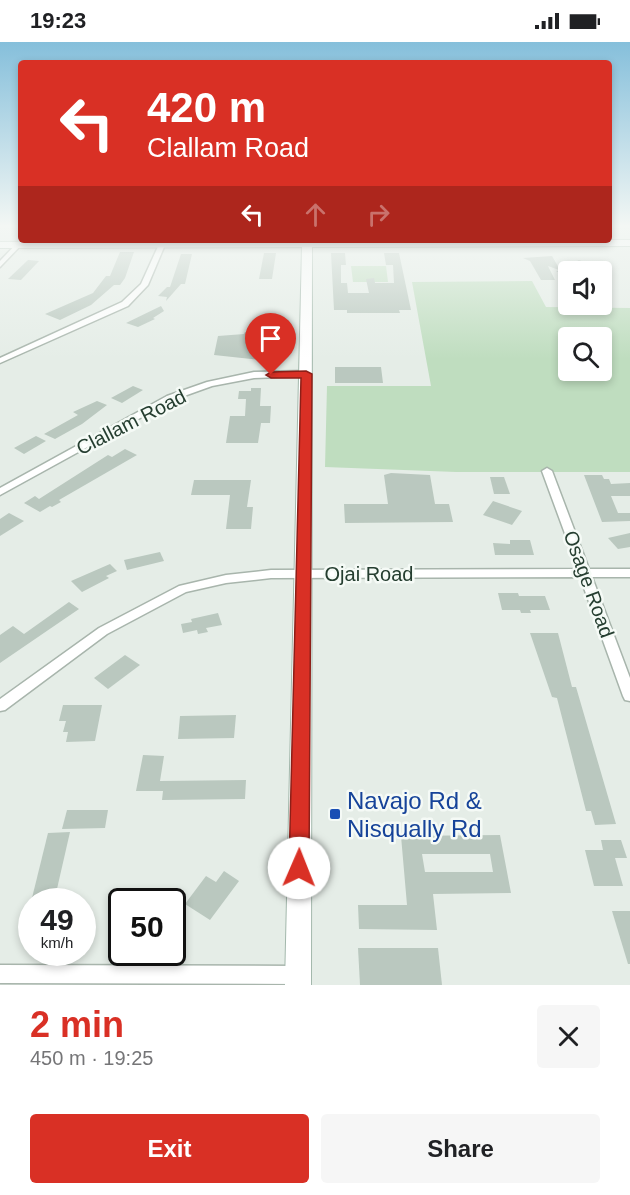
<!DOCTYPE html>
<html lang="en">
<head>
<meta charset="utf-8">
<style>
  :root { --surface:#fff; --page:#f6f6f6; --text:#202124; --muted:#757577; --accent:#d93025 }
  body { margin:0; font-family:Helvetica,sans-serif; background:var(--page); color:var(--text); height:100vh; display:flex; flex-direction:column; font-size:22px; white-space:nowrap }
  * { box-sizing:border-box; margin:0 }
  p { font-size:20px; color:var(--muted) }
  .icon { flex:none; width:33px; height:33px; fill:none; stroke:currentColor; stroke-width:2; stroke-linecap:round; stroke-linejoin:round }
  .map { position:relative; height:943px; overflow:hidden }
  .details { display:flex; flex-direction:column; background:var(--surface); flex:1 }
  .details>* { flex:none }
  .banner { position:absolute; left:18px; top:18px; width:594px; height:183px; border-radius:6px; box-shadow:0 3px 9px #0003; background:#d93025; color:#fff; overflow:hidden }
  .controls { position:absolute; left:558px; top:219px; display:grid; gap:12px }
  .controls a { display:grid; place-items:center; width:54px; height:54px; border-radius:6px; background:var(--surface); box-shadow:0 3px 9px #0003; font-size:30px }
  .speed { position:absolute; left:18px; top:846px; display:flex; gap:12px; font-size:30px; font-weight:700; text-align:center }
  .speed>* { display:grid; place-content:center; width:78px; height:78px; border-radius:50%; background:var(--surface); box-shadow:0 3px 9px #0003; line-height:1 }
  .speed small { font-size:15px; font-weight:400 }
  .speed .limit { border:3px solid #111; border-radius:9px; background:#fff; color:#111 }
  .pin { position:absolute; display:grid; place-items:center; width:51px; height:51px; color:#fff; margin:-62px -26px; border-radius:50% 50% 50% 0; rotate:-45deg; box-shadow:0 0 6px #0007 }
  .pin .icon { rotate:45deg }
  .me { position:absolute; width:66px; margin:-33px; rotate:1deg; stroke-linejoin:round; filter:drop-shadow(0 0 4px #0008) }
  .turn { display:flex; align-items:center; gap:21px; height:126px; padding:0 30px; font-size:27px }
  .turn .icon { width:78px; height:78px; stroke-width:2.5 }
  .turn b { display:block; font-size:42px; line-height:51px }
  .lanes { display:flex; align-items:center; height:57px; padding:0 30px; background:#0003; justify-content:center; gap:30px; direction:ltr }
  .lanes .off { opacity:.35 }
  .round { display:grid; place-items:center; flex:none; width:63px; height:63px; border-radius:6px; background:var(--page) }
  .overview { display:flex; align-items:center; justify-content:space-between; height:102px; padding:0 30px }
  h1 { font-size:36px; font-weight:800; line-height:45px; color:var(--accent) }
  .primary-button { display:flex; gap:12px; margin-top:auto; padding:12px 30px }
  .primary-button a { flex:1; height:69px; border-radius:6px; background:var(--accent); color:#fff; font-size:24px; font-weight:800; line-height:69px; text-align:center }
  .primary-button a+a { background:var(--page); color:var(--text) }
  .status { display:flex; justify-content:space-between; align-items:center; height:42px; padding:0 30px; background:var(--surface); direction:ltr }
  .status svg { height:16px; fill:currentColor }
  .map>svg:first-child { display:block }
</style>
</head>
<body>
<div class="status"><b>19:23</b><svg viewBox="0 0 49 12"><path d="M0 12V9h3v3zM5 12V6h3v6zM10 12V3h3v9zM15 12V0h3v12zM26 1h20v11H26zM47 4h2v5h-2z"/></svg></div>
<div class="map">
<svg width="630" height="943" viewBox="0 0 630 943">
  <rect width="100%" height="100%" fill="#e5ede7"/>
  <!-- green -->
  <g fill="#bfddbf" fill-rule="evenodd">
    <path d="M351 224H386L388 240H353Z"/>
    <path d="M532 239 546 265 630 266V430H456L325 425 327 344H431L412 240ZM568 296H602V328H568Z"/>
  </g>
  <!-- building -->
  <g fill="#bac8bf" fill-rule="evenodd">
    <path d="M120 210H134L125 236 120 243H114L91 263 60 278 45 272 93 251 106 234H110Z"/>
    <path d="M264 211H276L272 237H259Z"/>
    <path d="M331 211H345L346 223H341V241H347L348 251H369L366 237 374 236 375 241H394L393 223H386L384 211H399L411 268H399L400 271H347V268H334Z"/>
    <path d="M181 212H192L185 242H181L166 259 167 255 158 254 167 245H170Z"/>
    <path d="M552 214 560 228 579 218 587 221 594 230H556L559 228 548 224 555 238H541L530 219 523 216Z"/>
    <path d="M28 218 39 219 21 238 8 237Z"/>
    <path d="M161 264 164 269 153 276 155 277 138 285 126 281Z"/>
    <path d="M245 290H265L262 318 214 313 218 294 244 292Z"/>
    <path d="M335 325H381L383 341H335Z"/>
    <path d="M133 344 143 348 122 361 111 356Z"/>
    <path d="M251 346H261L260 364H271L270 381H261L258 401H226L230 374H245L246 357H238L239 349H251Z"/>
    <path d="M97 359 107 363 82 382 55 397 44 392 78 373 73 370Z"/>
    <path d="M36 394 46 399 24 412 14 406Z"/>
    <path d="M125 407 137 413 59 458 61 460 52 465 50 464 40 470 24 461 35 454 39 457 108 413 112 415Z"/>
    <path d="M391 431 430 433 435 462H449L453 480 345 481 344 462H388L384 433Z"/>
    <path d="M584 433H602L604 437H609L611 442 630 441V454H611L618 471H630V479L602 480Z"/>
    <path d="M490 435H504L510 452H494Z"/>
    <path d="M194 438H251L247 465H253L251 487H226L230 453H191Z"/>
    <path d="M493 459 522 469 512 483 483 473Z"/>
    <path d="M9 471 24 479 0 494V477Z"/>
    <path d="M630 491V505L618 507 608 496Z"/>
    <path d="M510 498H530L534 513H495L493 501 510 502Z"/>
    <path d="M160 510 164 519 127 528 124 518Z"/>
    <path d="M110 522 117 529 106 534 109 536 82 550 71 539Z"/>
    <path d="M498 551H518L519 554H545L550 568H530L531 571H521L520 568H502Z"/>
    <path d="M69 560 79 567 0 621V593L13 584 24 592Z"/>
    <path d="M218 571 222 583 206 586 208 590 198 592 197 588 183 591 181 582 192 580 191 577Z"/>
    <path d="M530 591H558L572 645H576L616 782 595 783 591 769H586L557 656 552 655Z"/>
    <path d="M125 613 140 623 108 647 94 636Z"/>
    <path d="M63 663H102L95 699 66 700 68 690H63L66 679H59Z"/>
    <path d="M236 673 234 696 178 697 180 674Z"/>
    <path d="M143 713 164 714 160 739 246 738 245 757 162 758 163 749H136Z"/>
    <path d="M67 768H108L105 786 62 787Z"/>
    <path d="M70 790 54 860H31L48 791Z"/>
    <path d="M500 793 511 851 433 852 437 888 359 887 358 863H407L401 794ZM422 812H490L493 830H425Z"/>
    <path d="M601 798H621L627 816H615L623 844H594L585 808H603Z"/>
    <path d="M224 829 239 839 210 878 185 862 206 834 216 840Z"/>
    <path d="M612 869H630V922H628Z"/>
    <path d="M358 906H438L442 943H360Z"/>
  </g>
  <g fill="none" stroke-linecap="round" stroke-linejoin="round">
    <defs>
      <g id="street">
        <path d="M21 197V198H26L0 225V219Z"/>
        <path d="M161 198H167L148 243 128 264 0 321V316L122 260 141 242Z"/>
        <path d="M306 329 309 330V334L254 336 212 344 173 358 0 453V446L167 354 207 340 254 330Z"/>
        <path d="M547 426 552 429 589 527H630V535H592L630 636V659L625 658 623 654 580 535 271 536 226 541 186 550 107 592 5 668 0 669V657L99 586 179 544 226 533 271 528 578 527 542 429Z"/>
        <path d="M0 923 297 924 303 927 306 933 303 939 297 942 0 941Z"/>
      </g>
      <path id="secondary" d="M297 198H630V204L312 205 311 943H285L302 205 0 206V200Z"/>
    </defs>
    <!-- street casing -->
    <use href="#street" stroke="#a8b5ac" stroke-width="3"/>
    <!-- secondary casing -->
    <use href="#secondary" stroke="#a3b8ac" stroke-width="2"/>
    <!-- street -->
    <use href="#street" fill="#fff" fill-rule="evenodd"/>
    <!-- secondary -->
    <use href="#secondary" fill="#fff" fill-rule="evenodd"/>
  </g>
  <!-- sky -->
  <linearGradient id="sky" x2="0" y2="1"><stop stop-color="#85bfdb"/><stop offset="0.58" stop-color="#f3f7f4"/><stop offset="1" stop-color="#f3f7f4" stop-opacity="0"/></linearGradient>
  <rect width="630" height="317" fill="url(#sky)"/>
  <!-- route -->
  <path fill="#d93025" stroke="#8d1f18" stroke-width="1.5" d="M306 329 312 332 309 826 306 832 299 835 292 832 289 826 301 336H271L266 333 271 330Z"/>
  <!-- markers -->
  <rect fill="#1a4fb4" stroke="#f5faf6" stroke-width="2" x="329" y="766" width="12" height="12" rx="3"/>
  <g text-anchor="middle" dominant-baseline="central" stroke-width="5" stroke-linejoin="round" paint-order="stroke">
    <!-- street labels -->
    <g font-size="20" fill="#253e30" stroke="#f5faf6">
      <text transform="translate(131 380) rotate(-27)">Clallam Road</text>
      <text x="369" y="532">Ojai Road</text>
      <text transform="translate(589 542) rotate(70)">Osage Road</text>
    </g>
    <!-- near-transit labels -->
    <g font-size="24" fill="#164399" stroke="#f5faf6" text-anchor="start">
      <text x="347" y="758">Navajo Rd &amp;<tspan x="347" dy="28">Nisqually Rd</tspan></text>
    </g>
  </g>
</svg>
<div class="controls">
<a><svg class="icon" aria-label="sound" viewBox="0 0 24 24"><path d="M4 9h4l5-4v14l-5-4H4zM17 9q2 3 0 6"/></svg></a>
<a><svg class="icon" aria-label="search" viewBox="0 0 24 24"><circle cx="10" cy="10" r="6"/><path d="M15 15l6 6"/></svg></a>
</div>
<div class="speed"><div>49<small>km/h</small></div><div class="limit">50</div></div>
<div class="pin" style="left:271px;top:333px;background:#d93025"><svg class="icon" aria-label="arrive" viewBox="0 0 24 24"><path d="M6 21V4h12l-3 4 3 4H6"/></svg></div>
<svg class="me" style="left:299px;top:826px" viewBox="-20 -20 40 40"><circle r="19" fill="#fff"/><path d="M0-13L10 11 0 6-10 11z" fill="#d93025"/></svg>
<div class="banner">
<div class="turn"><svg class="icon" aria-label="left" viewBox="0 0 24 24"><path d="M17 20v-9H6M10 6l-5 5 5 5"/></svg><div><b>420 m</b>Clallam Road</div></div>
<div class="lanes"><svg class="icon" aria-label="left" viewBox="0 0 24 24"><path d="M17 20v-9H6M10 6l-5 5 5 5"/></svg><svg class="icon off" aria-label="ahead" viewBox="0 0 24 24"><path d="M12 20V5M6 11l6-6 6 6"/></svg><svg class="icon off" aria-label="right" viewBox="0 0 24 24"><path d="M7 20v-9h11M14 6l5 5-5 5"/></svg></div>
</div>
</div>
<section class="details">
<div class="overview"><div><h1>2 min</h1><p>450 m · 19:25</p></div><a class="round"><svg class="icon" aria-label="close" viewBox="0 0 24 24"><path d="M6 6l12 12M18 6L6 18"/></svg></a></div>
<div class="primary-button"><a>Exit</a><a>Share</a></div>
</section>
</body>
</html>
